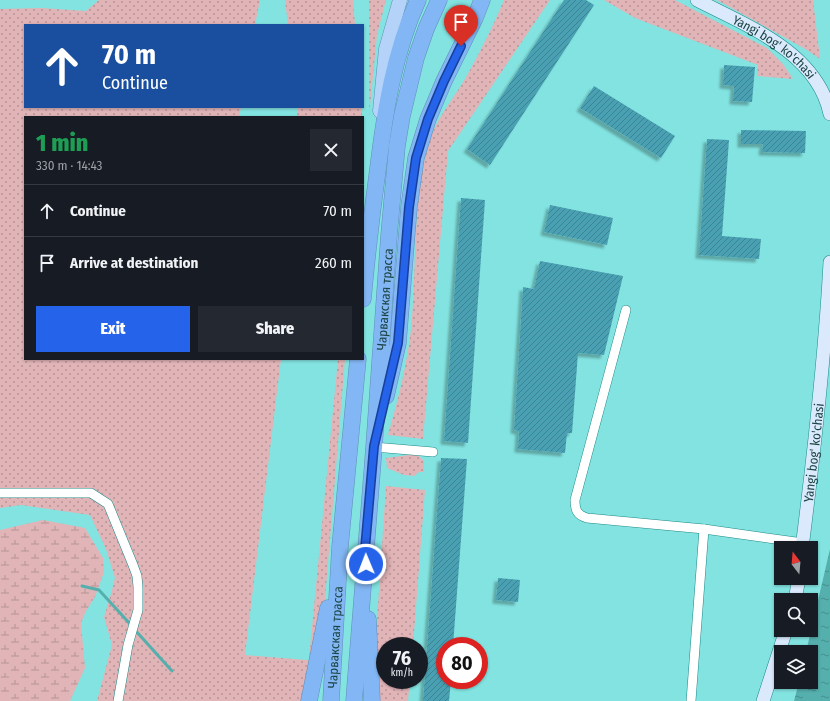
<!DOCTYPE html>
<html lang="en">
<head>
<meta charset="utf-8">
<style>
  :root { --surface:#171b24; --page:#242831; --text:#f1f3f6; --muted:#9ea1a6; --line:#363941; --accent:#2563eb }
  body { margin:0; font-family:"Fira Sans Condensed",sans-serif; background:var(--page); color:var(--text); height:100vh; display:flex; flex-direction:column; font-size:15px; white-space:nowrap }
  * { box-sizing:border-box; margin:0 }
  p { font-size:13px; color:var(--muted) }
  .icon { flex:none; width:22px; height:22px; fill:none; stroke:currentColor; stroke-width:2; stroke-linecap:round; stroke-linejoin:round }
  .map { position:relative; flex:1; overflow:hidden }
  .side { position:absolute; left:24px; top:116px; width:340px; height:244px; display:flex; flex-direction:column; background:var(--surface); border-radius:0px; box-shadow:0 1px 3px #0004 }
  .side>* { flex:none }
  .banner { position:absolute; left:24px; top:24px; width:340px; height:84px; border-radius:0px; box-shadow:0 1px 3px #0004; background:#1a4fa0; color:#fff; overflow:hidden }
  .needle { width:26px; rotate:344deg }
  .tools { position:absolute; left:774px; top:541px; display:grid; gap:8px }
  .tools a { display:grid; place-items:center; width:44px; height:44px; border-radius:0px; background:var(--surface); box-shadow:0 1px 3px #0004; font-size:20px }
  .speed { position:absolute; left:376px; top:637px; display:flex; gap:8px; font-size:20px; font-weight:700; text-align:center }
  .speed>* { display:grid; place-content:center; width:52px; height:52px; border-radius:50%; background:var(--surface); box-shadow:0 1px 3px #0004; line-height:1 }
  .speed small { font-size:10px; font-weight:400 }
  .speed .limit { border:6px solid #d22; background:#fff; color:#111 }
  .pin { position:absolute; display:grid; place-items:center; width:34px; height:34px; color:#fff; margin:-41px -17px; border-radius:50% 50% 50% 0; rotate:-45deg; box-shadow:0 0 4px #0007 }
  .pin .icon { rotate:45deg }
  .me { position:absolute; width:44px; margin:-22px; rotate:359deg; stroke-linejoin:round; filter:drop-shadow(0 0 3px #0008) }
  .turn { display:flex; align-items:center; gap:14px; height:84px; padding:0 12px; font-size:18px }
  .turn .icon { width:52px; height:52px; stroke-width:2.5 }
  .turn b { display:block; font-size:28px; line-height:34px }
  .round { display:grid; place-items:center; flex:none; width:42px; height:42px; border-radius:0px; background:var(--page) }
  .summary { display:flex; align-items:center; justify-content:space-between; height:68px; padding:0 12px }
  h1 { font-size:24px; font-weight:800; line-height:30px; color:#1e9e55 }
  .action { display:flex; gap:8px; margin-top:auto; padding:8px 12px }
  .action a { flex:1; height:46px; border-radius:0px; background:var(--accent); color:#fff; font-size:16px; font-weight:800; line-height:46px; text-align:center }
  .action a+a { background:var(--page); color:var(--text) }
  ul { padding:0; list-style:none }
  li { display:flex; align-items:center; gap:12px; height:52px; padding:0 12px; border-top:1px solid var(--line) }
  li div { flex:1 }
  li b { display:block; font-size:15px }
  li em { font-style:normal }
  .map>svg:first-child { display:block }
</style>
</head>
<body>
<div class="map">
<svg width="830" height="701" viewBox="0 0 830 701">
  <defs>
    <pattern id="green-dots" width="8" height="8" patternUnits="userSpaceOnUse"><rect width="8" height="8" fill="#e1b4b7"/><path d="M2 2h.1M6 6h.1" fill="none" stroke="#b69496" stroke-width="1.8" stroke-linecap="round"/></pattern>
    <pattern id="wetland-marsh" width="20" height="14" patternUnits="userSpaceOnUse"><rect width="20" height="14" fill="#e1b4b7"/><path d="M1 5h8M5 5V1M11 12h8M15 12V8" fill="none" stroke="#b69496"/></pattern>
    <pattern id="water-ripples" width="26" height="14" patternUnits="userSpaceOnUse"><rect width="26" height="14" fill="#55afad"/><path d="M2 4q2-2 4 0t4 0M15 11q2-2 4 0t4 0" fill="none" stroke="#46908e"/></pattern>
    <pattern id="building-hatch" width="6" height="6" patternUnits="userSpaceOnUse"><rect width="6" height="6" fill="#4aa0b2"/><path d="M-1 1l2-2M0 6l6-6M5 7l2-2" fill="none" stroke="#3d8492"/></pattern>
    <filter id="shadow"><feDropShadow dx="-3.5" dy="3.5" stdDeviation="1" flood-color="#0004"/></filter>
  </defs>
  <rect width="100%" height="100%" fill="#82e3e0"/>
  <!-- green -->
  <g fill="url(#green-dots)">
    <path d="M99 0H260L255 25H25V107H241L239 117H25V359H281L245 655 319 661 316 701H97L112 645 104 617 111 594 115 578 106 549 90 515 21 505 0 508V9L41 8 86 11Z"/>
    <path d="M285 0H353L355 25H288Z"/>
    <path d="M369 0H386L377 35 369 116Z"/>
    <path d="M504 0H550L448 151 423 439 388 435C398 400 407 365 411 329 417 267 412 205 428 145 435 120 452 101 465 79 479 54 493 27 504 0Z"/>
    <path d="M604 0H675L767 48 783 64 793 79 757 76 758 65 635 18Z"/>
    <path d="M717 0H813L820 59 807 50Z"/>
    <path d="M298 107H362V117H297Z"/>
    <path d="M338 359H345L320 659 309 658Z"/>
    <path d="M417 454 424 461V472H419L414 476 404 475 387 468 386 458Z"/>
    <path d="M386 486 425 490 413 646H385V680H410L408 701H378L373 679Z"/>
  </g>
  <!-- wetland -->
  <path fill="url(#wetland-marsh)" d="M43 520 85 528 103 558 104 572 95 597 86 611 81 623 85 668 70 701H0V530Z"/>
  <!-- water -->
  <path fill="url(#water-ripples)" d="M830 549V701H794L799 682H811V652H806Z"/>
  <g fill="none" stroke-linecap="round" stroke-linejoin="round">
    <!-- stream -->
    <g stroke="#55afad" stroke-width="3">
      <path d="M82 586 99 590 131 625"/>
      <path d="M135 630 172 671"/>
    </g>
  </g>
  <!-- building -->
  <g fill="url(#building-hatch)" filter="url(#shadow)">
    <path d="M564 0H586L594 5 490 165 467 149Z"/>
    <path d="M724 65 755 67 752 102 733 101 734 86 723 85Z"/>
    <path d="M594 86 675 136 661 158 580 108Z"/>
    <path d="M741 130 806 131 805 153 762 152 763 144H741Z"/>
    <path d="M707 139 729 140 722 236 761 239 759 259 699 255Z"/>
    <path d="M461 198 485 200 468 443 444 441Z"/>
    <path d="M550 205 613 218 607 245 544 232Z"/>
    <path d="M540 261 623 276 604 355 578 353 572 433H567L565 453 518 449 519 431 514 430 523 287 534 289Z"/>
    <path d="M441 458 467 459 453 646H445V680H451L449 701H423Z"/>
    <path d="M498 578 520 580 518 602 496 600Z"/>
  </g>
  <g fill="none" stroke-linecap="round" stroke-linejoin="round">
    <defs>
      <g id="street">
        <path d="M626 310 575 500C575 510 577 515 587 518L704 529 803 543"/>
        <path d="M374 447 433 452"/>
        <path d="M0 493H91L108 504 133 565 137 576 138 587V610L128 645 118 701"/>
        <path d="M691 701 704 529"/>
      </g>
      <g id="secondary">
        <path id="s1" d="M697 0C747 26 817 52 830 114"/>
        <path id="s2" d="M802 548C814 453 825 357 830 262"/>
        <path d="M795 600 799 578"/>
        <path d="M763 701 786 630"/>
      </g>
      <path id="primary" d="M380 111 386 49 400 0"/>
      <g id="highway">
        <path d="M363 299C367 255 372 212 378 168 385 111 394 53 418 0"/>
        <path d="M386 396 398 343 409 207 416 158 428 119 444 81 475 18 482 0"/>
        <path d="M368 619 372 701"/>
        <path d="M309 701 328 608"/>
        <path id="s3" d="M331 701 340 547 358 359"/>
        <path id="s4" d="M354 701 374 447 389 235 397 146 402 116 416 58 426 29 439 0"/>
      </g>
    </defs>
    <!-- street casing -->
    <use href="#street" stroke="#1d8a88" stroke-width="10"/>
    <!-- secondary casing -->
    <use href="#secondary" stroke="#1d8a88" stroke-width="14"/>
    <!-- primary casing -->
    <use href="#primary" stroke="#5f8eb6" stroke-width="15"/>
    <!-- highway casing -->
    <use href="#highway" stroke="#5f8eb6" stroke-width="17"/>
    <!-- street -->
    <use href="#street" stroke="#fff" stroke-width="9"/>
    <!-- secondary -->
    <use href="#secondary" stroke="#dae9fc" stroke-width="13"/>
    <!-- primary -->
    <use href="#primary" stroke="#b5d3f8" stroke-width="14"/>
    <!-- highway -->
    <use href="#highway" stroke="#83b6f4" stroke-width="16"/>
  </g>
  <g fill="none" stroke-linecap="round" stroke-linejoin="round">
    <defs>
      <path id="route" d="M366 564 365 549 374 446 398 343 409 207 416 158 428 119 444 81 461 46"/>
    </defs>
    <!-- route casing -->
    <use href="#route" stroke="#184099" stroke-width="10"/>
    <!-- route -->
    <use href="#route" stroke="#2563eb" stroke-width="7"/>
  </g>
  <g text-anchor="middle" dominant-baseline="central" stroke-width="3.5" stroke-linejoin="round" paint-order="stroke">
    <!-- street labels -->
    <g font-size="13" fill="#1b4443" stroke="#cefaf9">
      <text stroke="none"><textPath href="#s1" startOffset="91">Yangi bog' ko'chasi</textPath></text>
      <text stroke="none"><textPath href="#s4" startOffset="403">Чарвакская трасса</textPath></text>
      <text stroke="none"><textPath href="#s2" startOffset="96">Yangi bog' ko'chasi</textPath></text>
      <text stroke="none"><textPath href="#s3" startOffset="64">Чарвакская трасса</textPath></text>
    </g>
  </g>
</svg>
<div class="tools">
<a><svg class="needle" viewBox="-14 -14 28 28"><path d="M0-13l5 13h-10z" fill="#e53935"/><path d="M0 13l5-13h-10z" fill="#9ea1a6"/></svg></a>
<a><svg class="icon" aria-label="search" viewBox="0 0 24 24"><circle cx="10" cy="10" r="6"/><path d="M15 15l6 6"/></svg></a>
<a><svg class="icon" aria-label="layers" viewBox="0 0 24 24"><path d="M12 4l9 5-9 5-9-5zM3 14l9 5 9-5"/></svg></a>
</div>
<div class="speed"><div>76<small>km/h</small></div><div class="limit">80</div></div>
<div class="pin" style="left:461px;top:46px;background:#d93025"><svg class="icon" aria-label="arrive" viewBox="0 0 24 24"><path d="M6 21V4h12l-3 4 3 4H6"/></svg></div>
<svg class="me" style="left:366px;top:564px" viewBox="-20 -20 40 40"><circle r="17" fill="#2563eb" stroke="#fff" stroke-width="3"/><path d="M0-11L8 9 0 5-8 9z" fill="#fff"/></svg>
<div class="banner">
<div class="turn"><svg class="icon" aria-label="ahead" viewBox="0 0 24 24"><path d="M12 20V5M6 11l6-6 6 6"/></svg><div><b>70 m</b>Continue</div></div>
</div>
<section class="side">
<div class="summary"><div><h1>1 min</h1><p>330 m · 14:43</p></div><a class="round"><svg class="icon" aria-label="close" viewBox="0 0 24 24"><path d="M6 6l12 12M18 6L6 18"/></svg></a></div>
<ul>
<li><svg class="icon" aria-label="ahead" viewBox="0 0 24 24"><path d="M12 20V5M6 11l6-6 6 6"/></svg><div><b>Continue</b></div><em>70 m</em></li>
<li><svg class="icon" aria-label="arrive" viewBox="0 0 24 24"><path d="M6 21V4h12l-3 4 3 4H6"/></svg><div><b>Arrive at destination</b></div><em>260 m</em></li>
</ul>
<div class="action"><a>Exit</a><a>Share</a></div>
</section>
</div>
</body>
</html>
